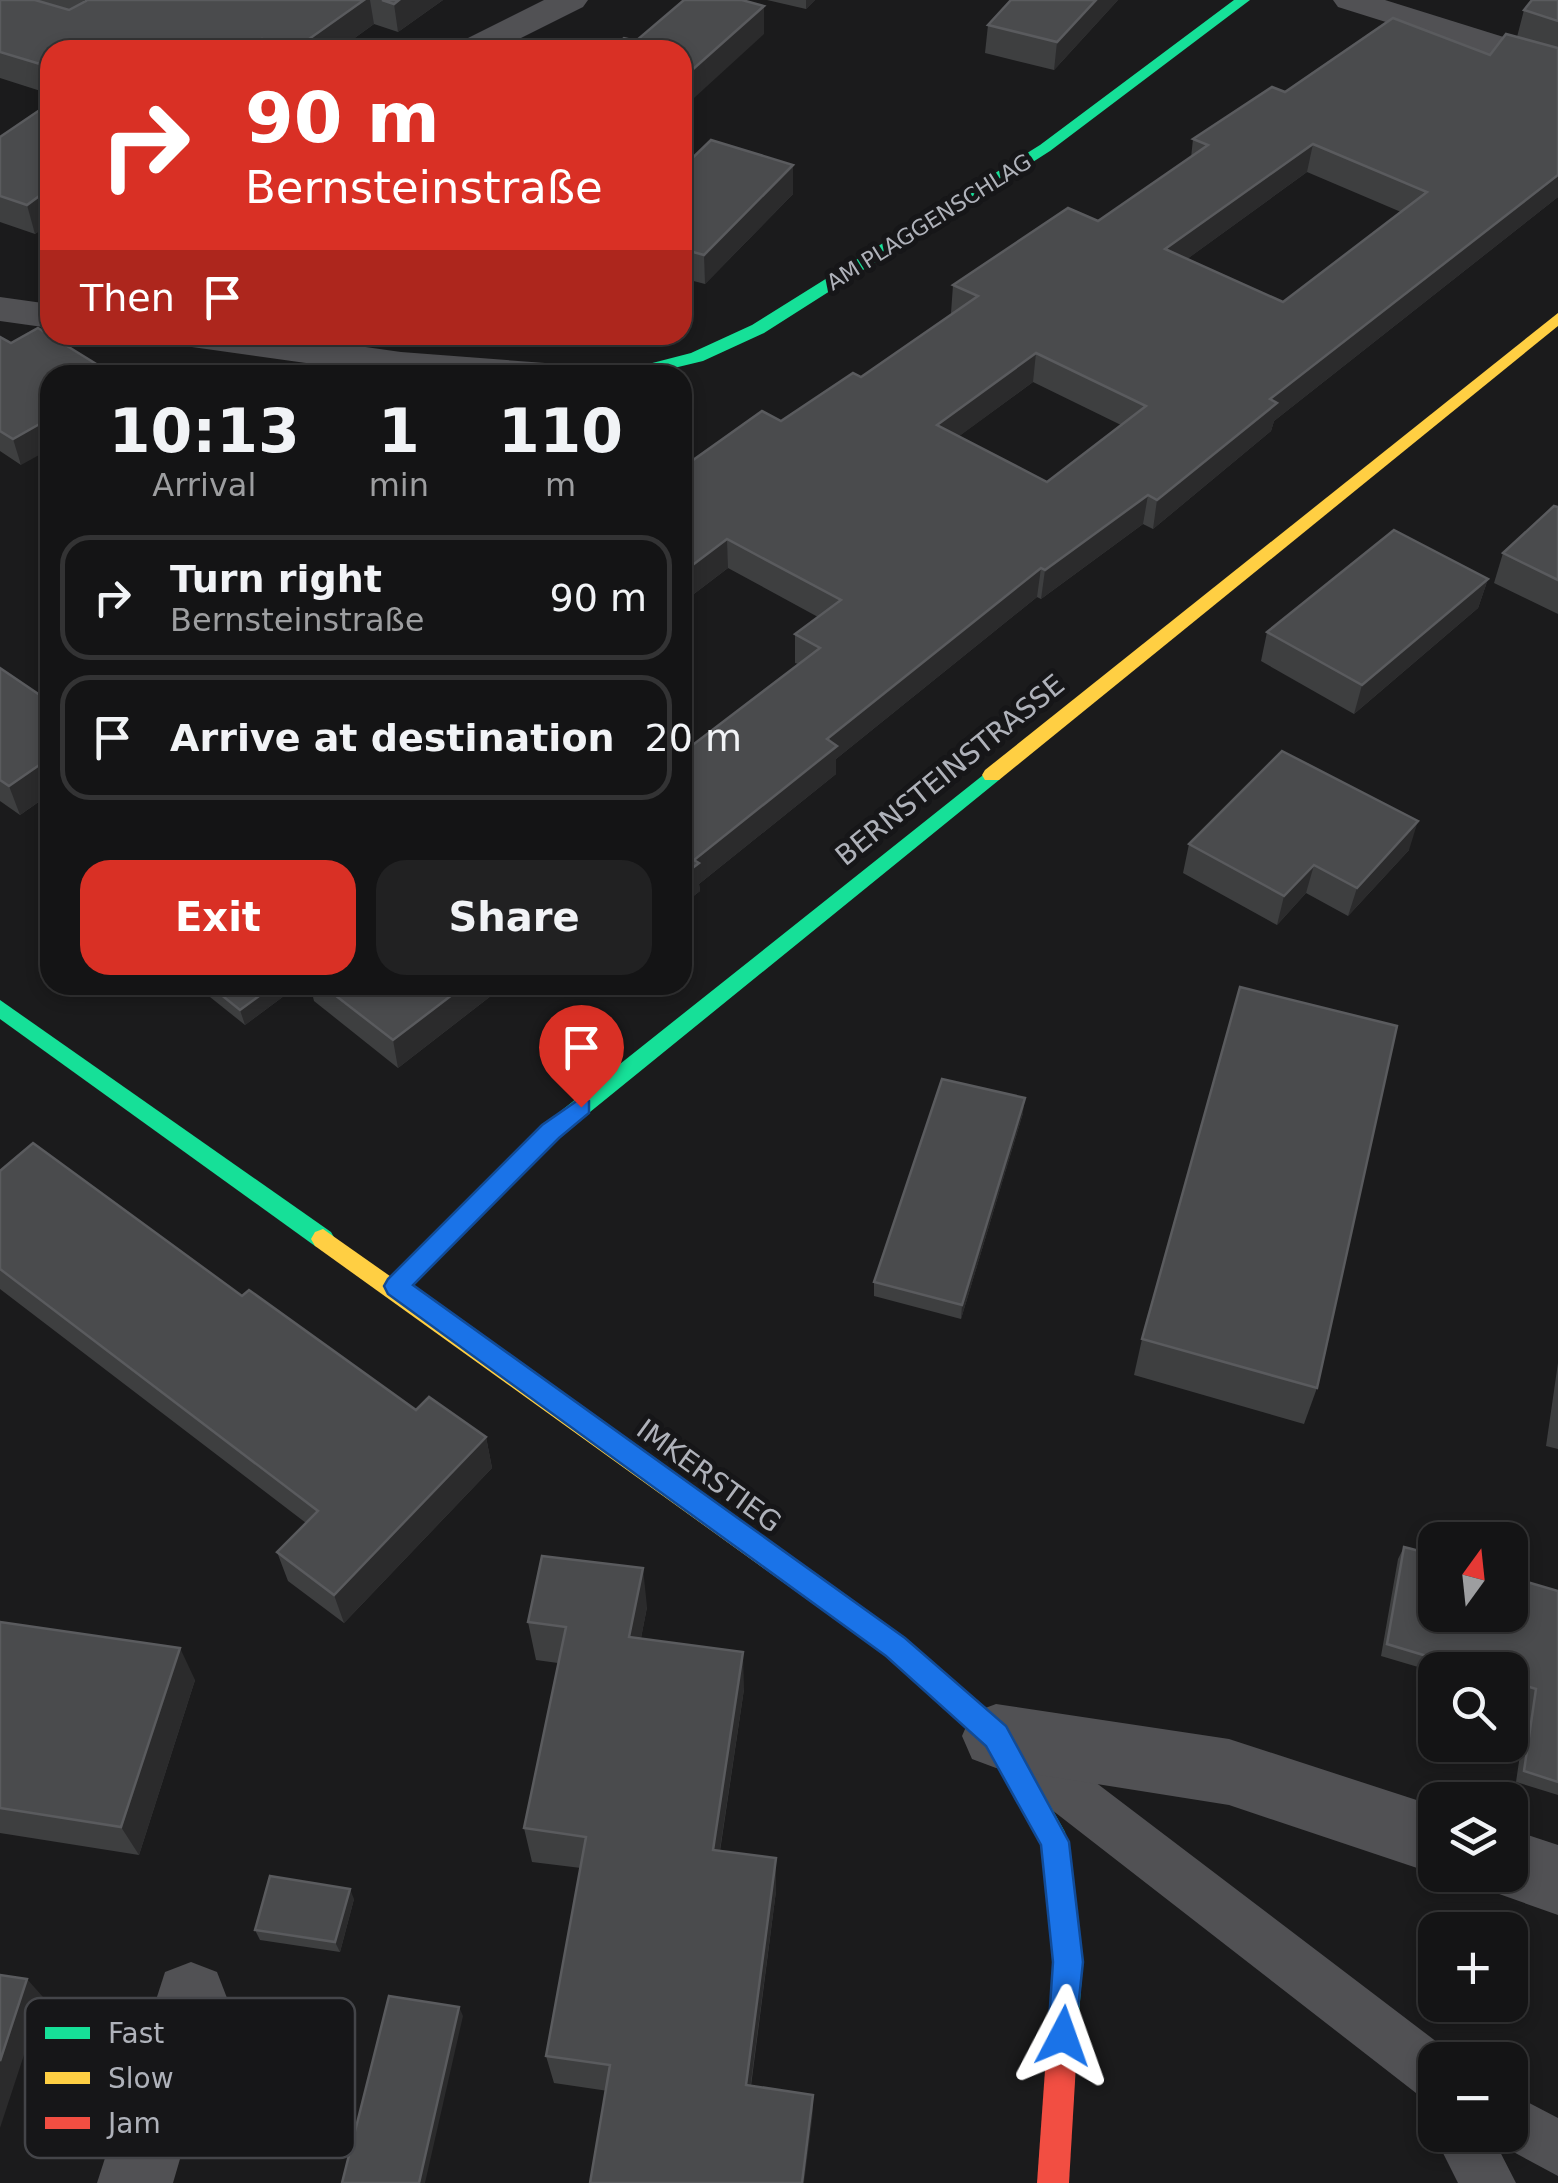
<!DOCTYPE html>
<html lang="en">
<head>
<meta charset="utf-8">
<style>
  :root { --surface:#141415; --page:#212122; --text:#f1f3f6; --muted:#9d9ea0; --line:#333334; --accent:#d93025 }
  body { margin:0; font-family:"DejaVu Sans",sans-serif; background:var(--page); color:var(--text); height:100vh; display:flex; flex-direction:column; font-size:38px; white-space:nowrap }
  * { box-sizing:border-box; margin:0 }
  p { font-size:32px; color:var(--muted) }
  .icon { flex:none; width:55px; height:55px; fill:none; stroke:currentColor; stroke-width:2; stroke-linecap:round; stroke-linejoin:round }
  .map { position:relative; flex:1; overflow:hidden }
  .panel { position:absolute; left:40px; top:365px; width:652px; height:630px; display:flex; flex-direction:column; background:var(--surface); border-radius:30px; box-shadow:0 5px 15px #0003,0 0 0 2px var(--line) }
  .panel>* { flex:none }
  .banner { position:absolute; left:40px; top:40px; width:652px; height:305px; border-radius:30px; box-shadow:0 5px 15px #0003,0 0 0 2px var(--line); background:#d93025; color:#fff; overflow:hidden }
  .needle { width:65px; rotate:15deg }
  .controls { position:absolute; left:1418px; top:1522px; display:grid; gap:20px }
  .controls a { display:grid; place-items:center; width:110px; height:110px; border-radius:20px; background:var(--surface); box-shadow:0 5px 15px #0003,0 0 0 2px var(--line); font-size:50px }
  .pin { position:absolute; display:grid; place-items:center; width:85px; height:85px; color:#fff; margin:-102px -42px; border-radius:50% 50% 50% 0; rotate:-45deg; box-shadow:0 0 10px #0007 }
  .pin .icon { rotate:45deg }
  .me { position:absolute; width:110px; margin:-55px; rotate:4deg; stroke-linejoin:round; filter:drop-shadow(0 0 8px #0008) }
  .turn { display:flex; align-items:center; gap:35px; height:210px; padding:0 40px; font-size:45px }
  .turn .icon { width:130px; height:130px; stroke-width:2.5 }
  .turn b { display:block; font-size:70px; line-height:85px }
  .then { display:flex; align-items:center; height:95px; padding:0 40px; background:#0003; gap:20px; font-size:38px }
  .eta { display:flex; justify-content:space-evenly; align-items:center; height:170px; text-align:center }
  .eta b { font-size:60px; font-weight:700; line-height:70px }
  .action { display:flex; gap:20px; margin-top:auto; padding:20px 40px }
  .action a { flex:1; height:115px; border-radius:30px; background:var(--accent); color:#fff; font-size:40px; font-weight:700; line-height:115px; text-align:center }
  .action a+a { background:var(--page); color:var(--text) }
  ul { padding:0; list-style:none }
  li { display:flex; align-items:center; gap:30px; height:125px; margin:0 20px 15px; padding:0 20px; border:5px solid var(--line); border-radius:30px }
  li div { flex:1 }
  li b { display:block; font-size:38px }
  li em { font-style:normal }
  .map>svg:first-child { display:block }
</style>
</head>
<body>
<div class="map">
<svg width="1558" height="2183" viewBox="0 0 1558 2183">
  <rect width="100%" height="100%" fill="#1b1b1c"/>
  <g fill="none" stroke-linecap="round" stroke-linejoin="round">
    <!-- lane -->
    <g fill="#515154" fill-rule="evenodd">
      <path d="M1015 1727 1032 1734 1454 2055 1456 2060H1435V2101L1416 2093 998 1768 990 1751 998 1734Z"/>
      <path d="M1510 2093 1558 2118V2176L1495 2142 1516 2183H1458L1434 2135 1435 2132 1510 2135Z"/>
    </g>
    <!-- street -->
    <g fill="#515154" fill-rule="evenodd">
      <path d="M544 0H588L583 7 497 50H452L458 43Z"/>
      <path d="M1333 0H1385L1558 54V76L1338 7Z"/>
      <path d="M0 297 50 304V328L0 321Z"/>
      <path d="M172 335H280L401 352 545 363 560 366 566 375H392L192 347 178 344Z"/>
      <path d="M996 1704 1229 1739 1435 1806V1874L1229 1805 996 1768 972 1759 962 1736 972 1713Z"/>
      <path d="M1510 1829 1558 1845V1915L1485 1889 1480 1875H1510Z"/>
      <path d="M191 1962 217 1972 227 1998 173 2183H97L165 1972Z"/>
    </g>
    <!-- fast -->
    <g fill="#16e098" fill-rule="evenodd">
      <path d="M1234 0H1250L1050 151 764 333 703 361 645 375H575L583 370 633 368 691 353 752 325 1040 145Z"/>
      <path d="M992 768 1002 775 999 780 558 1138 405 1294 397 1297 389 1294 385 1287 389 1280 542 1126Z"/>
      <path d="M0 1000 331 1232 335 1239 331 1246 323 1249 315 1246 0 1019Z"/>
      <path d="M849 1602 904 1638 1006 1727 1065 1832 1083 1962 1079 2014 1075 2025 1064 2029 1053 2025 1049 2014 1053 1962 1041 1845 986 1745 886 1656 840 1623 836 1614 840 1605Z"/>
    </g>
    <!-- slow -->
    <g fill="#ffcf43" fill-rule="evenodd">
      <path d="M1558 313V326L999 780H985L982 775 985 770Z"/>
      <path d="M323 1229 858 1605 862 1614 858 1623 849 1626 840 1623 315 1246 311 1239 315 1232Z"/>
    </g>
    <!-- jam -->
    <path fill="#f24e42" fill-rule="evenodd" d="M1064 1999 1075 2003 1079 2014 1069 2183H1037L1049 2014 1053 2003Z"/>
  </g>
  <!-- wall -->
  <g fill="#3e3f40" fill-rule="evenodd">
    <path d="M0 0H443L398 32 374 24 338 50H50V94L0 78Z"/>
    <path d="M767 0H815L806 9Z"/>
    <path d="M1118 0 1054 70 985 53 988 25Z"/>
    <path d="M1558 0V197L1274 421 1271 431 1153 529 1143 524 1041 599 1037 597 836 759V774L699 884 700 891 682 905V753L798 664 795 663V634L818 617 728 568 682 603V468L781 421 861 377 952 314 951 313 953 285 1098 221 1191 158 1193 139 1285 92 1490 55 1517 37 1524 10ZM1307 172 1401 212 1283 302 1187 259ZM1033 382 1121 425 1047 482 959 436Z"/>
    <path d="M50 103V223L35 234 0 222V137Z"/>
    <path d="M793 165V194L705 284 682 278V168Z"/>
    <path d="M0 337 21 465 0 451Z"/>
    <path d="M1558 507V614L1494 583 1503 553Z"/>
    <path d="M1488 579 1478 608 1354 714 1261 661 1267 632Z"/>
    <path d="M0 668 50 702V794L20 815 0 801Z"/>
    <path d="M1189 844 1409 850 1348 916 1306 893 1277 925 1183 873Z"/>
    <path d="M195 985H295L296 987 245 1025Z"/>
    <path d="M310 985H505L398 1068 314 1001Z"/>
    <path d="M1023 1113 961 1319 874 1296V1282Z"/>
    <path d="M0 1171 242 1296 416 1410 486 1437 492 1468 344 1623 288 1581 277 1552 306 1523 0 1289Z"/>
    <path d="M1142 1339 1317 1388 1304 1424 1134 1375Z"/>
    <path d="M1558 1363V1449L1546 1446Z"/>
    <path d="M1404 1547 1558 1591V1795L1516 1782 1528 1700 1510 1695V1670H1435V1672L1381 1656 1398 1559Z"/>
    <path d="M647 1607 641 1638 744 1689 720 1851 776 1858V1891L751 2086 813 2095 812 2121 554 2083 546 2056 581 1868 532 1862 524 1828 558 1663 536 1660 528 1622Z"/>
    <path d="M0 1622 195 1680 139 1855 0 1833Z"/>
    <path d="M354 1899 340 1952 260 1940 255 1930Z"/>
  </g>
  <!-- shaded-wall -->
  <g fill="#2b2b2c">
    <path d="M364 0H370L374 24 338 50H295Z"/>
    <path d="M399 0H443L398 32 394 4Z"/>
    <path d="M806 0H815L806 9Z"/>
    <path d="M1096 0H1118L1054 70 1057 42Z"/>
    <path d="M764 6V34L682 109V79Z"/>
    <path d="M262 39 264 50H248Z"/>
    <path d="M1313 144 1307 172 1161 278 1165 249Z"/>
    <path d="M793 165V194L705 284 704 255Z"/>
    <path d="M1558 175V197L1274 421 1271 431 1153 529 1157 500 1270 399Z"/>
    <path d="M50 188V223L35 234 27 205Z"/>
    <path d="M1036 353 1033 382 935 454 937 425Z"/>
    <path d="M50 418V449L21 465 13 439Z"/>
    <path d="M1148 495 1143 524 1041 599 1045 570Z"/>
    <path d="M727 539 728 568 682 603V573Z"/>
    <path d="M1041 568 1037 597 836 759V774L699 884 700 891 682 905V876L694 860 827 739Z"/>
    <path d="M1488 579 1478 608 1354 714 1362 685Z"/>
    <path d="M48 759 50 764V794L20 815 9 786Z"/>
    <path d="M1418 821 1409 850 1348 916 1357 888Z"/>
    <path d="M1314 865 1306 893 1277 925 1284 896Z"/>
    <path d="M274 985H295L296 987 245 1025 240 1010Z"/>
    <path d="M465 985H505L398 1068 393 1040Z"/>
    <path d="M1025 1098 1023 1113 961 1319 962 1305Z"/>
    <path d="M486 1437 492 1468 344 1623 334 1595Z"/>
    <path d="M643 1568 647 1607 634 1674 629 1637Z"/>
    <path d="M180 1648 195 1680 139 1855 121 1827Z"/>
    <path d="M743 1652 744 1689 715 1882 713 1850Z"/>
    <path d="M776 1858V1891L747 2112 746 2085Z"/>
    <path d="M350 1889 354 1899 340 1952 335 1942Z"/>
    <path d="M27 1979 43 1997 0 2128V2061Z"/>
    <path d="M459 2007 463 2016 425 2183H419Z"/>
    <path d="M813 2095 812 2121 804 2183H802Z"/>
  </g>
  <!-- building -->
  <g fill="#4a4b4d" stroke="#5a5b5e" stroke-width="2.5" fill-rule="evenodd">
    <path d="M0 0H35L69 10 86 1V0H364L295 49 262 39 248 50H50V67L0 52Z"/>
    <path d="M382 0H399L394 4Z"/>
    <path d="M684 0H742L764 6 682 79V50H610L624 38 636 41Z"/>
    <path d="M1011 0H1096L1057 42 988 25Z"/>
    <path d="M1532 0H1558V21L1524 10Z"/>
    <path d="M1393 18 1490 55 1506 34 1558 48V175L1270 399 1277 403 1157 500 1148 495 1045 570 1041 568 827 739 837 746 694 860 699 863 682 876V753L820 648 795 634 841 600 727 539 682 573V468L762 411 781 421 853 373 861 377 978 296 953 285 1068 208 1098 221 1208 145 1193 139 1272 87 1285 92ZM1313 144 1427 192 1283 302 1165 249ZM1036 353 1146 406 1047 482 937 425Z"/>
    <path d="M50 103V188L27 205 0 196V137Z"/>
    <path d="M711 140 793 165 704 255 682 249V168Z"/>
    <path d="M38 328 114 375H50V418L13 439 0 431V337L11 343Z"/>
    <path d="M1554 506 1558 507V580L1503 553Z"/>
    <path d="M1394 530 1488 579 1362 685 1267 632Z"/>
    <path d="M0 668 50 702V761L48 759 9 786 0 780Z"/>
    <path d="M1282 751 1418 821 1357 888 1314 865 1284 896 1189 844Z"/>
    <path d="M209 985H274L240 1010Z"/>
    <path d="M322 985H465L393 1040Z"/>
    <path d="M1240 987 1397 1026 1317 1388 1142 1339Z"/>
    <path d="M942 1079 1025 1098 962 1305 874 1282Z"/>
    <path d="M33 1143 242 1296 249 1290 416 1410 429 1397 486 1437 334 1595 277 1552 318 1511 0 1269V1171Z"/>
    <path d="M1404 1547 1435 1555V1615H1510V1577L1558 1591V1782L1524 1771 1536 1689 1510 1681V1670H1473L1387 1644Z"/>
    <path d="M542 1556 643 1568 629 1637 743 1652 713 1850 776 1858 746 2085 813 2095 802 2183H590L610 2065 546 2056 586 1837 524 1828 566 1627 528 1622Z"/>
    <path d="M0 1622 180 1648 121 1827 0 1808Z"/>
    <path d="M270 1876 350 1889 335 1942 255 1930Z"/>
    <path d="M0 1975 27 1979 0 2061Z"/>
    <path d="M389 1996 459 2007 419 2183H342Z"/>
  </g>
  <!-- route -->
  <path fill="#1a73e8" stroke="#114b97" stroke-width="2.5" d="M581 1098 589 1101V1113L559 1138 413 1285 905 1638 1006 1726 1069 1842 1083 1962 1074 2046 1063 2051 1053 2046 1048 2036 1053 1962 1041 1845 986 1746 886 1656 388 1294 384 1286 388 1279 542 1125Z"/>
  <g text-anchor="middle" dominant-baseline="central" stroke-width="10" stroke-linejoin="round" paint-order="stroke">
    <!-- far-street labels -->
    <g font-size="22" fill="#afb2ba" stroke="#161618">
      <text transform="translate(929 222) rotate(-32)">AM PLAGGENSCHLAG</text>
    </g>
    <!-- street labels -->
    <g font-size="28" fill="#afb2ba" stroke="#161618">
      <text transform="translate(950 770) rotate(-39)">BERNSTEINSTRASSE</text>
      <text transform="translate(709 1476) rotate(36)">IMKERSTIEG</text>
    </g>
  </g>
  <!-- legend -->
  <rect x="25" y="1998" width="330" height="160" rx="15" fill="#161618" stroke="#444549" stroke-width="2.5"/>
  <rect x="45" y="2027" width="45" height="12" fill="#16e098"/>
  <rect x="45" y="2072" width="45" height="12" fill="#ffcf43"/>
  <rect x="45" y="2117" width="45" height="12" fill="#f24e42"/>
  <g font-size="28" fill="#afb2ba">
    <text x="108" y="2043">Fast</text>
    <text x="108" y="2088">Slow</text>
    <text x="108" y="2133">Jam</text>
  </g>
</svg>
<div class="controls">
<a><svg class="needle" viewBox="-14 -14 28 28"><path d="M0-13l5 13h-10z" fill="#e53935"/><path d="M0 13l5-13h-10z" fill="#9d9ea0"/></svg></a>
<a><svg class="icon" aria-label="search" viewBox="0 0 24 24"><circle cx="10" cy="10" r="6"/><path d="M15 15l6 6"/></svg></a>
<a><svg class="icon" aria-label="layers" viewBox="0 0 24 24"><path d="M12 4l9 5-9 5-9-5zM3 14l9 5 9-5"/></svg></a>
<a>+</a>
<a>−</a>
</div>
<div class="pin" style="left:581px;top:1107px;background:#d93025"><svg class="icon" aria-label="arrive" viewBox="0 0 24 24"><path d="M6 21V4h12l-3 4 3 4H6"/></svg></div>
<svg class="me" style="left:1063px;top:2036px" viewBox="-20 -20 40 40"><path d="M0-17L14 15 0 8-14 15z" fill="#1a73e8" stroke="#fff" stroke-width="4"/></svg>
<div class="banner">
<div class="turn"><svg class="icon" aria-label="right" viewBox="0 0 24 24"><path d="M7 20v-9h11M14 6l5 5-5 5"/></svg><div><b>90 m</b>Bernsteinstraße</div></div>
<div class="then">Then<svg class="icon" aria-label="arrive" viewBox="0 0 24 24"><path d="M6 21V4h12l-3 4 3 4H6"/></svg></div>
</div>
<section class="panel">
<div class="eta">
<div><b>10:13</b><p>Arrival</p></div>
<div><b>1</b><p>min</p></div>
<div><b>110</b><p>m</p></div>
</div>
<ul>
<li><svg class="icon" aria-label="right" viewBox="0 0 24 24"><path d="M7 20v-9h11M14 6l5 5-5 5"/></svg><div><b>Turn right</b><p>Bernsteinstraße</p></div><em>90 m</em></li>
<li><svg class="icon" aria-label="arrive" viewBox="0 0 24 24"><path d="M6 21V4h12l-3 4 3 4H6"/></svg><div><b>Arrive at destination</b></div><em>20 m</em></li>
</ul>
<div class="action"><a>Exit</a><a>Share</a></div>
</section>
</div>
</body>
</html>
